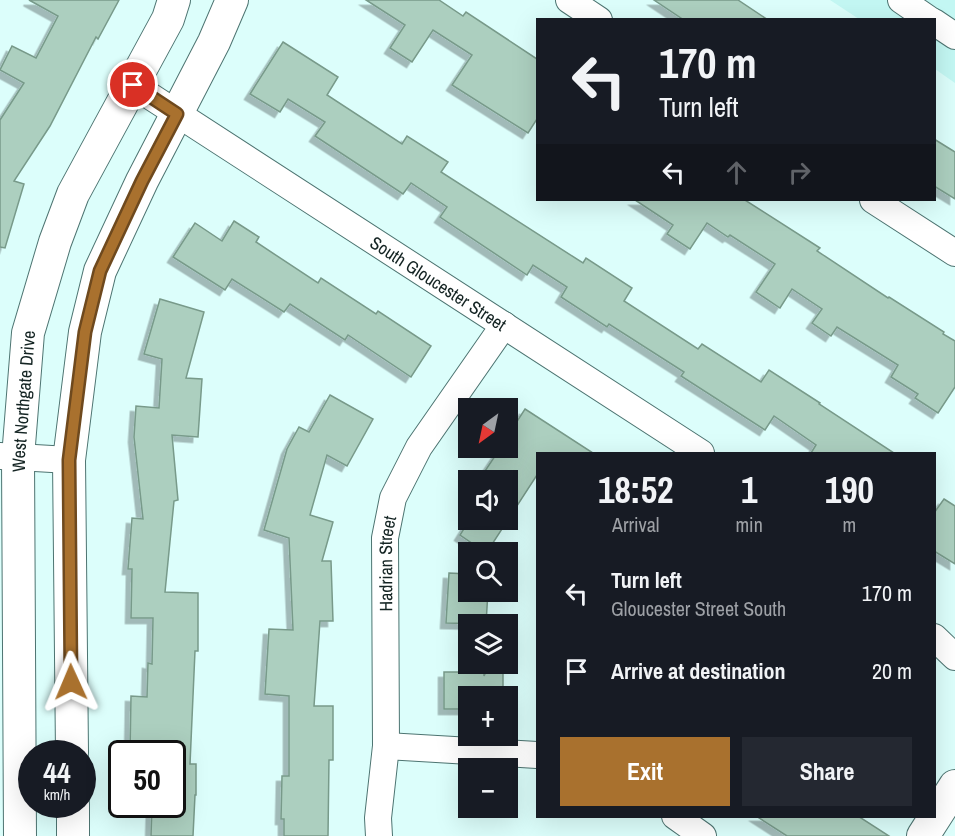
<!DOCTYPE html>
<html lang="en">
<head>
<meta charset="utf-8">
<style>
  :root { --surface:#171b24; --page:#242831; --text:#f1f3f6; --muted:#9ea1a6; --accent:#a9712e }
  body { margin:0; font-family:"Archivo Narrow",sans-serif; background:var(--page); color:var(--text); height:100vh; display:flex; flex-direction:column; font-size:22px; white-space:nowrap }
  * { box-sizing:border-box; margin:0 }
  p { font-size:20px; color:var(--muted) }
  .icon { flex:none; width:33px; height:33px; fill:none; stroke:currentColor; stroke-width:2; stroke-linecap:round; stroke-linejoin:round }
  .map { position:relative; flex:1; overflow:hidden }
  .panel { position:absolute; left:536px; top:452px; width:400px; height:366px; display:flex; flex-direction:column; background:var(--surface); border-radius:0px; box-shadow:0 6px 24px #0002 }
  .panel>* { flex:none }
  .banner { position:absolute; left:536px; top:18px; width:400px; height:183px; border-radius:0px; box-shadow:0 6px 24px #0002; background:#171b24; color:var(--text); overflow:hidden }
  .needle { width:39px; rotate:213deg }
  .controls { position:absolute; left:458px; top:398px; display:grid; gap:12px }
  .controls a { display:grid; place-items:center; width:60px; height:60px; border-radius:0px; background:var(--surface); box-shadow:0 6px 24px #0002; font-size:30px }
  .speed { position:absolute; left:18px; top:740px; display:flex; gap:12px; font-size:30px; font-weight:700; text-align:center }
  .speed>* { display:grid; place-content:center; width:78px; height:78px; border-radius:50%; background:var(--surface); box-shadow:0 6px 24px #0002; line-height:1 }
  .speed small { font-size:15px; font-weight:400 }
  .speed .limit { border:3px solid #111; border-radius:9px; background:#fff; color:#111 }
  .pin { position:absolute; display:grid; place-items:center; width:51px; height:51px; color:#fff; margin:-26px; border:3px solid #fff; border-radius:50%; box-shadow:0 2px 6px #0007 }
  .me { position:absolute; width:66px; margin:-33px; rotate:359deg; stroke-linejoin:round; filter:drop-shadow(0 0 4px #0008) }
  .turn { display:flex; align-items:center; gap:21px; height:126px; padding:0 24px; font-size:27px }
  .turn .icon { width:78px; height:78px; stroke-width:2.5 }
  .turn b { display:block; font-size:42px; line-height:51px }
  .lanes { display:flex; align-items:center; height:57px; padding:0 24px; background:#0003; justify-content:center; gap:30px; direction:ltr }
  .lanes .off { opacity:.35 }
  .eta { display:flex; justify-content:space-evenly; align-items:center; height:102px; text-align:center }
  .eta b { font-size:36px; font-weight:800; line-height:42px }
  .primary-button { display:flex; gap:12px; margin-top:auto; padding:12px 24px }
  .primary-button a { flex:1; height:69px; border-radius:0px; background:var(--accent); color:#fff; font-size:24px; font-weight:800; line-height:69px; text-align:center }
  .primary-button a+a { background:var(--page); color:var(--text) }
  ul { padding:0; list-style:none }
  li { display:flex; align-items:center; gap:18px; height:78px; padding:0 24px }
  li div { flex:1 }
  li b { display:block; font-size:22px }
  li em { font-style:normal }
  .map>svg:first-child { display:block }
</style>
</head>
<body>
<div class="map">
<svg width="955" height="836" viewBox="0 0 955 836">
  <defs>
    <filter id="shadow"><feDropShadow dx="-5.5" dy="5.5" stdDeviation="0" flood-color="#0004"/></filter>
  </defs>
  <rect width="100%" height="100%" fill="#dcfefb"/>
  <!-- built -->
  <path fill="#c3f7f3" d="M830 0H955V83L935 69 934 20 859 19Z"/>
  <!-- building -->
  <g fill="#accfbf" stroke="#789a8a" stroke-width="1.5" filter="url(#shadow)">
    <path d="M29 0H119L98 39 96 37 50 126 14 181 24 184 5 248 0 247V120L24 83 0 70 12 46 36 58 58 16Z"/>
    <path d="M366 0H439L463 16 466 12 537 59V119L528 133 452 85 472 55 433 30 412 62 390 48 405 25Z"/>
    <path d="M654 0H738L768 20H684Z"/>
    <path d="M283 42 338 77 327 95 402 144 407 136 448 162 441 172 583 263 586 258 632 288 624 301 698 349 702 344 761 382 769 370 820 403 819 404 894 453H811L816 445 774 416 765 430 681 376 684 372 609 324 607 327 561 297 567 287 533 265 527 275 440 217 447 207 411 183 403 194 315 136 325 122 288 99 280 112 250 94Z"/>
    <path d="M934 139 955 152V199L934 186Z"/>
    <path d="M635 200H745L820 248 817 251 888 298 889 297 944 332 943 334 955 341V387L938 413 915 398 918 394 891 377 898 365 837 327 831 336 812 323 822 309 792 289 780 308 756 292 775 264 730 235 728 237 707 223 690 249 667 234 673 225Z"/>
    <path d="M234 221 259 237 256 242 318 283 321 278 376 314 378 311 431 346 411 377 348 335 345 340 290 304 284 312 232 279 225 290 173 257 195 223 222 241Z"/>
    <path d="M160 299 204 312 186 378 202 379 198 437 172 435 178 500 174 501 165 592 198 593V651H195L190 764H196V795H195L193 836H151L152 805 172 807V753H130L131 696 147 697 148 663 152 664 153 618H131L132 569H128L132 518 143 519 134 437 136 406 159 408 162 359 144 354Z"/>
    <path d="M330 395 373 419 347 466 327 455 310 515 333 522 322 561H331L333 621H320L314 706H333V760H329L328 836H284V819H281L282 776H289V696L265 694 269 629 293 630 289 538 264 530 287 449 299 427 309 432Z"/>
    <path d="M525 409 593 453H537V475L487 552H485L460 535 470 519H507V480H479L501 447H507V437Z"/>
    <path d="M944 499 955 506V564L934 551V513Z"/>
    <path d="M449 573 468 574V591H488L486 624 446 623Z"/>
    <path d="M444 672H484V676L486 672H503V696H468V709H444Z"/>
    <path d="M756 816H858L889 836H787Z"/>
  </g>
  <g fill="none" stroke-linecap="round" stroke-linejoin="round">
    <defs>
      <g id="minor">
        <path d="M569 0 599 20"/>
        <path d="M901 0 930 20"/>
        <path d="M934 22 955 36"/>
        <path id="s1" d="M133 85 701 453"/>
        <path d="M873 200 955 253"/>
        <path d="M0 456 69 460"/>
        <path d="M934 637 955 657"/>
        <path d="M386 746 537 755"/>
        <path d="M675 816 703 836"/>
        <path id="s2" d="M379 836 378 818 386 746 385 538 393 498 419 447 504 325"/>
      </g>
      <g id="major">
        <path d="M72 753 69 460 85 332 100 271 142 181 214 42 232 0"/>
        <path d="M73 804V836"/>
        <path id="s3" d="M20 836 18 457 28 333 55 242 73 194 168 19 174 0"/>
        <path d="M923 836 955 786"/>
      </g>
    </defs>
    <!-- minor casing -->
    <use href="#minor" stroke="#4d7471" stroke-width="28"/>
    <!-- major casing -->
    <use href="#major" stroke="#4d7471" stroke-width="34"/>
    <!-- minor -->
    <use href="#minor" stroke="#fff" stroke-width="26"/>
    <!-- major -->
    <use href="#major" stroke="#fff" stroke-width="32"/>
  </g>
  <g fill="none" stroke-linecap="round" stroke-linejoin="round">
    <defs>
      <path id="route" d="M71 682 69 460 85 332 100 271 142 181 177 114 133 85"/>
    </defs>
    <!-- route casing -->
    <use href="#route" stroke="#6e491e" stroke-width="15"/>
    <!-- route -->
    <use href="#route" stroke="#a9712e" stroke-width="10"/>
  </g>
  <g text-anchor="middle" dominant-baseline="central" stroke-width="5" stroke-linejoin="round" paint-order="stroke">
    <!-- street labels -->
    <g font-size="18" fill="#142423" stroke="#fff">
      <text stroke="none"><textPath href="#s1" startOffset="364">South Gloucester Street</textPath></text>
      <text stroke="none"><textPath href="#s3" startOffset="435">West Northgate Drive</textPath></text>
      <text stroke="none"><textPath href="#s2" startOffset="273">Hadrian Street</textPath></text>
    </g>
  </g>
</svg>
<div class="controls">
<a><svg class="needle" viewBox="-14 -14 28 28"><path d="M0-13l5 13h-10z" fill="#e53935"/><path d="M0 13l5-13h-10z" fill="#9ea1a6"/></svg></a>
<a><svg class="icon" aria-label="sound" viewBox="0 0 24 24"><path d="M4 9h4l5-4v14l-5-4H4zM17 9q2 3 0 6"/></svg></a>
<a><svg class="icon" aria-label="search" viewBox="0 0 24 24"><circle cx="10" cy="10" r="6"/><path d="M15 15l6 6"/></svg></a>
<a><svg class="icon" aria-label="layers" viewBox="0 0 24 24"><path d="M12 4l9 5-9 5-9-5zM3 14l9 5 9-5"/></svg></a>
<a>+</a>
<a>−</a>
</div>
<div class="speed"><div>44<small>km/h</small></div><div class="limit">50</div></div>
<div class="pin" style="left:133px;top:85px;background:#d93025"><svg class="icon" aria-label="arrive" viewBox="0 0 24 24"><path d="M6 21V4h12l-3 4 3 4H6"/></svg></div>
<svg class="me" style="left:71px;top:682px" viewBox="-20 -20 40 40"><path d="M0-17L14 15 0 8-14 15z" fill="#a9712e" stroke="#fff" stroke-width="4"/></svg>
<div class="banner">
<div class="turn"><svg class="icon" aria-label="left" viewBox="0 0 24 24"><path d="M17 20v-9H6M10 6l-5 5 5 5"/></svg><div><b>170 m</b>Turn left</div></div>
<div class="lanes"><svg class="icon" aria-label="left" viewBox="0 0 24 24"><path d="M17 20v-9H6M10 6l-5 5 5 5"/></svg><svg class="icon off" aria-label="ahead" viewBox="0 0 24 24"><path d="M12 20V5M6 11l6-6 6 6"/></svg><svg class="icon off" aria-label="right" viewBox="0 0 24 24"><path d="M7 20v-9h11M14 6l5 5-5 5"/></svg></div>
</div>
<section class="panel">
<div class="eta">
<div><b>18:52</b><p>Arrival</p></div>
<div><b>1</b><p>min</p></div>
<div><b>190</b><p>m</p></div>
</div>
<ul>
<li><svg class="icon" aria-label="left" viewBox="0 0 24 24"><path d="M17 20v-9H6M10 6l-5 5 5 5"/></svg><div><b>Turn left</b><p>Gloucester Street South</p></div><em>170 m</em></li>
<li><svg class="icon" aria-label="arrive" viewBox="0 0 24 24"><path d="M6 21V4h12l-3 4 3 4H6"/></svg><div><b>Arrive at destination</b></div><em>20 m</em></li>
</ul>
<div class="primary-button"><a>Exit</a><a>Share</a></div>
</section>
</div>
</body>
</html>
